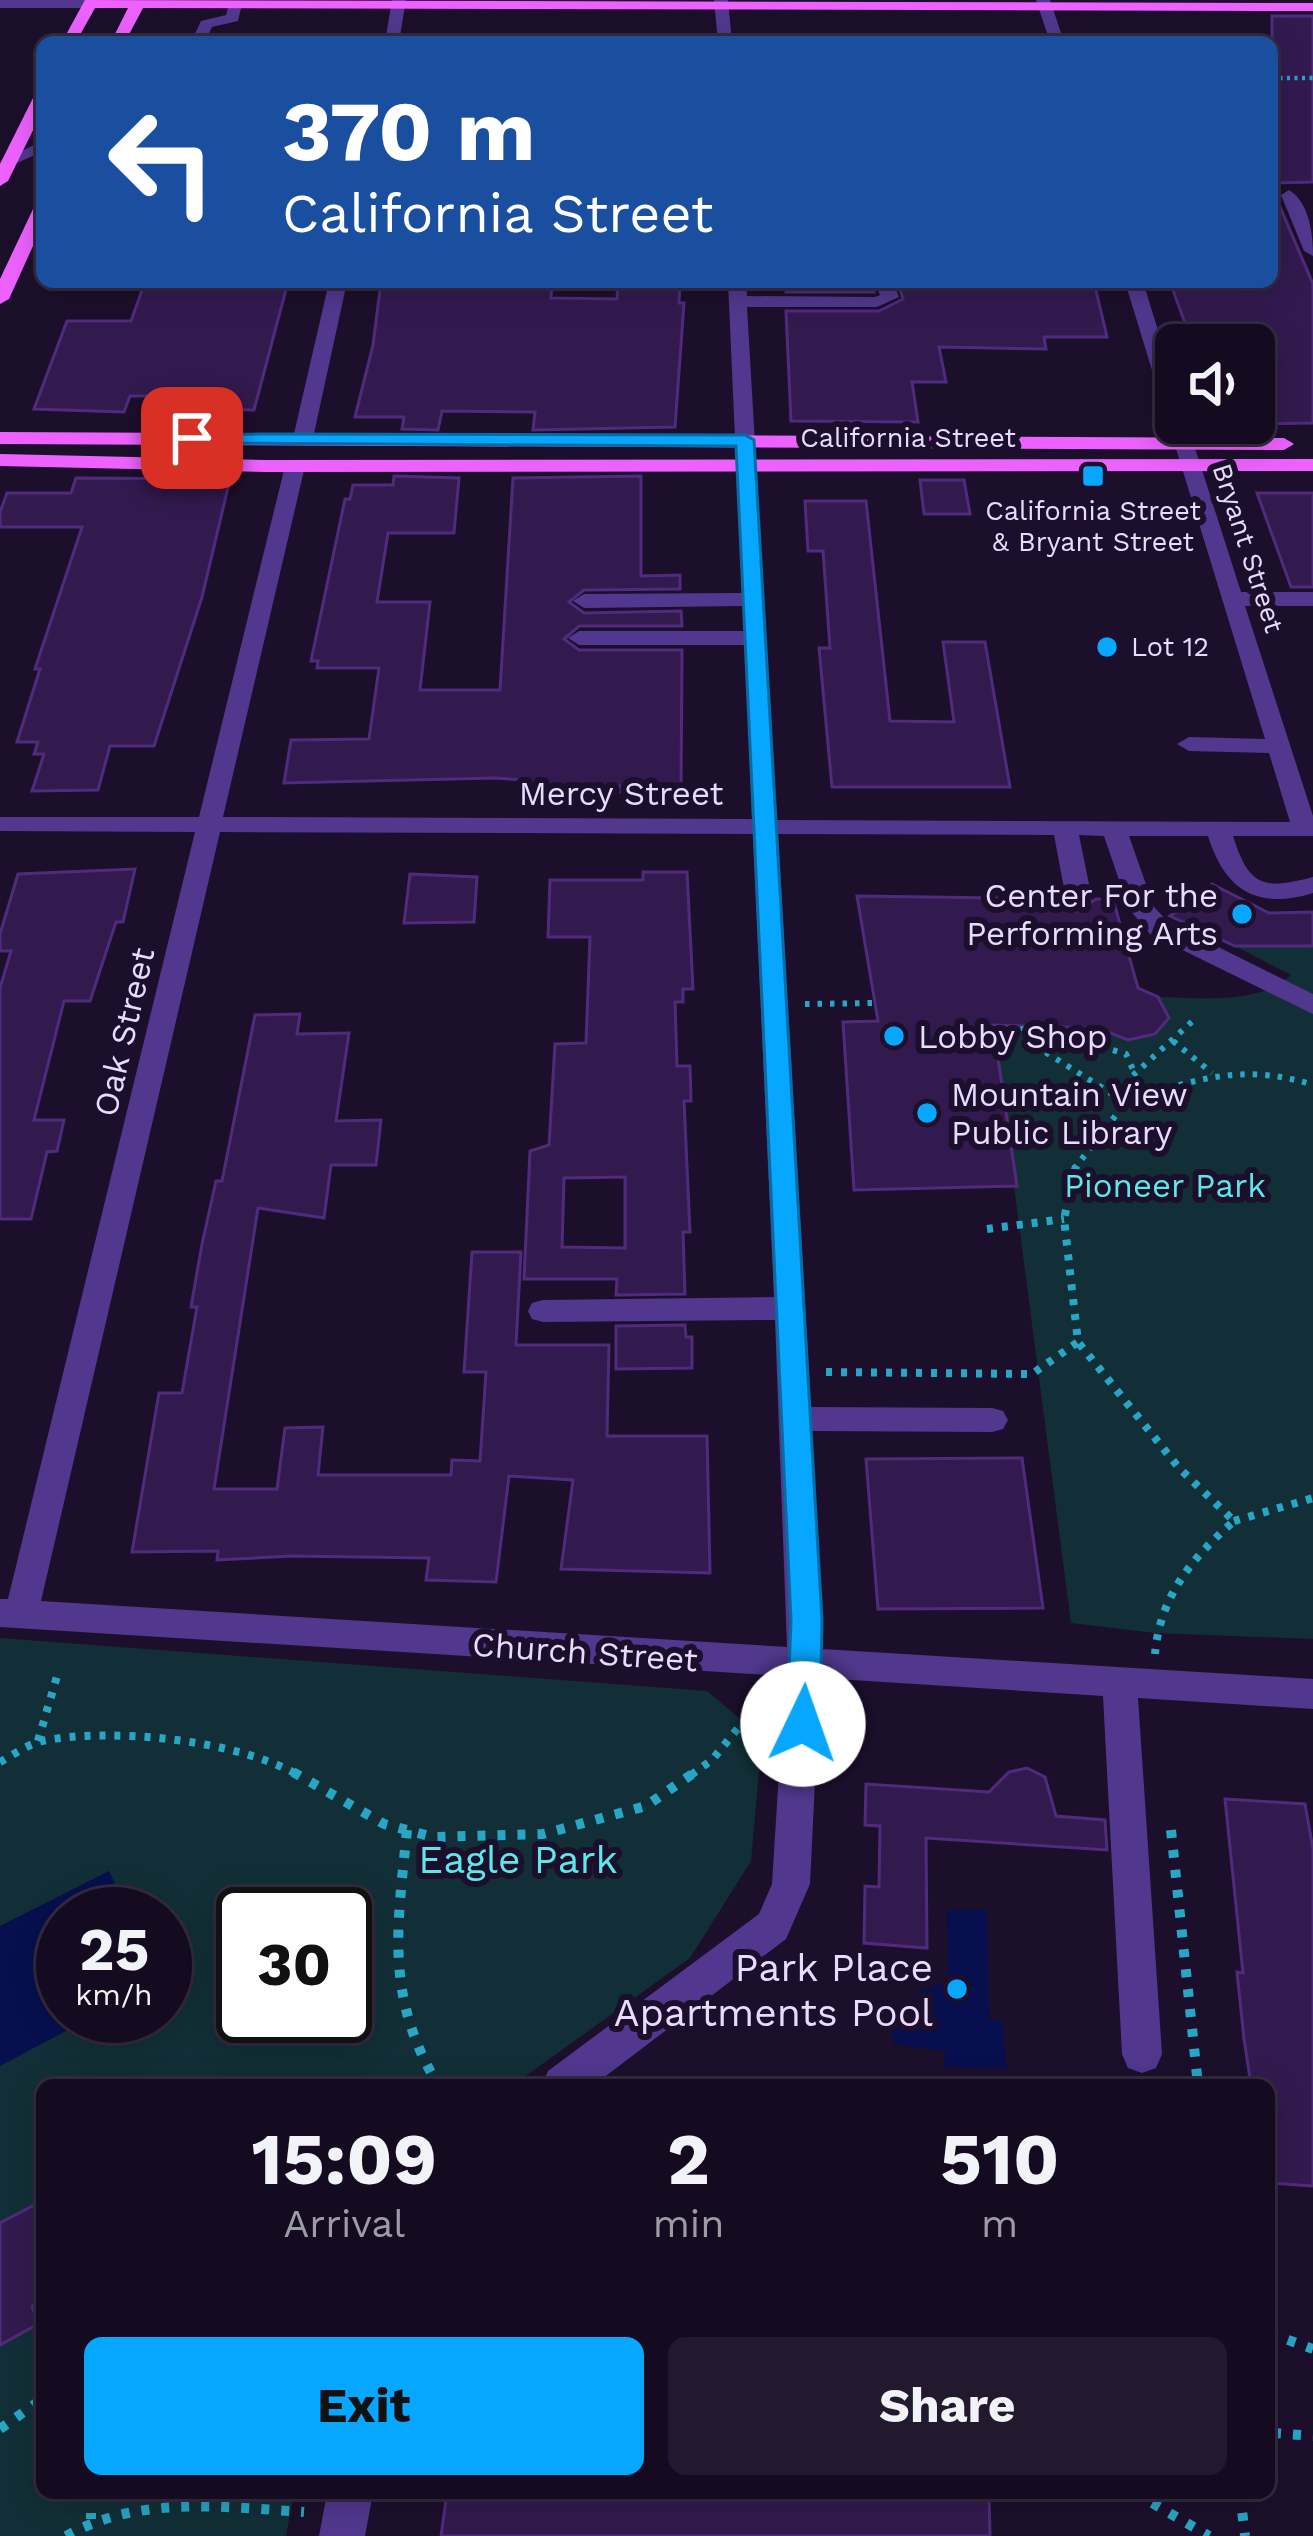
<!DOCTYPE html>
<html lang="en">
<head>
<meta charset="utf-8">
<style>
  :root { --surface:#150b21; --page:#22192e; --text:#f1f3f6; --muted:#9d9ba5; --line:#342b3f; --accent:#07a6ff }
  body { margin:0; font-family:"Work Sans",sans-serif; background:var(--page); color:var(--text); height:100vh; display:flex; flex-direction:column; font-size:45px; white-space:nowrap }
  * { box-sizing:border-box; margin:0 }
  p { font-size:39px; color:var(--muted) }
  .icon { flex:none; width:66px; height:66px; fill:none; stroke:currentColor; stroke-width:2; stroke-linecap:round; stroke-linejoin:round }
  .map { position:relative; flex:1; overflow:hidden }
  .panel { position:absolute; left:36px; top:2079px; width:1239px; height:420px; display:flex; flex-direction:column; background:var(--surface); border-radius:18px; box-shadow:0 6px 30px #0003,0 0 0 3px var(--line) }
  .panel>* { flex:none }
  .banner { position:absolute; left:36px; top:36px; width:1242px; height:252px; border-radius:18px; box-shadow:0 6px 30px #0003,0 0 0 3px var(--line); background:#1a4fa0; color:#fff; overflow:hidden }
  .tools { position:absolute; left:1155px; top:324px; display:grid; gap:24px }
  .tools a { display:grid; place-items:center; width:120px; height:120px; border-radius:18px; background:var(--surface); box-shadow:0 6px 30px #0003,0 0 0 3px var(--line); font-size:60px }
  .speed { position:absolute; left:36px; top:1887px; display:flex; gap:24px; font-size:60px; font-weight:700; text-align:center }
  .speed>* { display:grid; place-content:center; width:156px; height:156px; border-radius:50%; background:var(--surface); box-shadow:0 6px 30px #0003,0 0 0 3px var(--line); line-height:1 }
  .speed small { font-size:30px; font-weight:400 }
  .speed .limit { border:6px solid #111; border-radius:18px; background:#fff; color:#111 }
  .pin { position:absolute; display:grid; place-items:center; width:102px; height:102px; color:#fff; margin:-51px; border-radius:24px; box-shadow:0 6px 18px #0006 }
  .me { position:absolute; width:132px; margin:-66px; rotate:3deg; stroke-linejoin:round; filter:drop-shadow(0 0 9px #0008) }
  .turn { display:flex; align-items:center; gap:42px; height:252px; padding:0 48px; font-size:54px }
  .turn .icon { width:156px; height:156px; stroke-width:2.5 }
  .turn b { display:block; font-size:84px; line-height:102px }
  .eta { display:flex; justify-content:space-evenly; align-items:center; height:204px; text-align:center }
  .eta b { font-size:72px; font-weight:700; line-height:84px }
  .primary-button { display:flex; gap:24px; margin-top:auto; padding:24px 48px }
  .primary-button a { flex:1; height:138px; border-radius:18px; background:var(--accent); color:#111; font-size:48px; font-weight:700; line-height:138px; text-align:center }
  .primary-button a+a { background:var(--page); color:var(--text) }
  .map>svg:first-child { display:block }
</style>
</head>
<body>
<div class="map">
<svg width="1313" height="2536" viewBox="0 0 1313 2536">
  <rect width="100%" height="100%" fill="#1c0f2c"/>
  <!-- green -->
  <g fill="#122f37" fill-rule="evenodd">
    <path d="M1235 946 1313 947V1639L1155 1633 1071 1623 993 1025 1098 1028 1128 1040 1155 1034 1158 997C1198 998 1261 1005 1291 975Z"/>
    <path d="M0 1638 707 1691 762 1737 751 1861 690 1958 513 2085H42V2493H294L286 2536H0ZM63 1914H165V2016H63ZM243 1914H345V2016H243Z"/>
  </g>
  <!-- water -->
  <g fill="#070f4e">
    <path d="M109 1871 130 1914H63V2016H94L0 2066V1926Z"/>
    <path d="M947 1910H987L989 2020H1002L1007 2069 944 2067 945 2051 893 2044 892 2012 911 2010 921 1990 944 1983 948 1976Z"/>
  </g>
  <!-- building -->
  <g fill="#321a4f" stroke="#502b7c" stroke-width="3" fill-rule="evenodd">
    <path d="M1272 16H1313V182L1272 183Z"/>
    <path d="M1272 188 1313 284V423L1254 424V345H1193L1170 282H1272Z"/>
    <path d="M145 282H288L254 410 204 409 209 396H130L124 412 34 409 67 321H131Z"/>
    <path d="M381 282H552L551 298 617 299 618 282H680L679 303H684L675 427 533 430 535 412 442 411 438 430 402 429 404 417H355L373 345Z"/>
    <path d="M785 282H871L874 292H786Z"/>
    <path d="M898 282H1094L1107 337H1044L1046 349 939 347 946 382H912L918 422 791 421 786 311H879L903 299Z"/>
    <path d="M394 476 459 478 454 533H388L377 602H430L420 690H500L513 478 641 476V576L680 575V589L584 590 569 602 584 613 681 611 682 626H579L564 639 579 650H682L681 792H621V786L522 787V780L495 778 284 783 291 740 369 739 379 668H317L318 661H311L345 499H350L353 485H393Z"/>
    <path d="M76 478 230 479 202 597 154 746H110L98 790 32 791 44 754H34L38 742H17L40 669H35L82 527H0V512L7 493H71Z"/>
    <path d="M920 480H964L970 514H924Z"/>
    <path d="M1257 493H1313V587H1291Z"/>
    <path d="M805 501H866L890 721 954 722 943 642H985L1010 787H832L819 648H830L823 551H808Z"/>
    <path d="M135 869 123 922H116L90 1001H64L34 1120H64L57 1151 47 1152 31 1219H0V988L11 951H0V934L18 874Z"/>
    <path d="M643 872H687L693 989H683V1002H675L677 1066H690L691 1101H684L690 1232H683L685 1294 616 1295 617 1279H524L530 1151 549 1145 555 1044 586 1043 590 937H548L550 880H643ZM625 1177V1248L562 1247 564 1178Z"/>
    <path d="M410 874 477 877 474 922 404 923Z"/>
    <path d="M1212 884 1269 913 1313 912V946H1235L1170 916Z"/>
    <path d="M857 896 1061 899 1077 911 1096 899H1113L1138 988 1158 997 1169 1018 1155 1034 1128 1040 1098 1028 993 1025 1017 1186 854 1190 843 1022 878 1021Z"/>
    <path d="M300 1014 297 1034 349 1033 336 1121 381 1120 376 1165H331L324 1218 258 1208 214 1489H277L285 1428 323 1427 318 1475H451L452 1460 480 1461 486 1372H464L472 1252H521L516 1345H609L607 1436H707L710 1573 561 1569 573 1480 509 1476 496 1582 426 1580 429 1558 292 1556 217 1560 218 1551 132 1552 159 1393H182L197 1307H191L202 1244 216 1181H222L255 1015Z"/>
    <path d="M685 1325 686 1337H692V1368L616 1369V1326Z"/>
    <path d="M1022 1458 1043 1608 878 1609 866 1459Z"/>
    <path d="M1027 1768 1045 1777 1056 1816 1105 1820 1107 1850 926 1838 927 1948 864 1943 865 1886 879 1887 880 1826 865 1825 866 1784 989 1792 1009 1772Z"/>
    <path d="M1225 1799 1305 1804 1313 1849V2186L1269 2183V2085H1251L1244 2039 1237 1972 1243 1973Z"/>
    <path d="M42 2201V2301L32 2306 38 2324 0 2345V2223Z"/>
    <path d="M447 2493 989 2494 990 2536H441Z"/>
  </g>
  <g fill="none" stroke-linecap="round" stroke-linejoin="round">
    <!-- path-far3 -->
    <path stroke="#28a6c6" stroke-width="4.5" stroke-dasharray="3 4.5" stroke-linecap="butt" d="M1272 78H1313"/>
    <!-- path-far2 -->
    <g stroke="#28a6c6" stroke-width="6" stroke-dasharray="4.5 8" stroke-linecap="butt">
      <path d="M805 1004 875 1003"/>
      <path d="M1023 1026 1026 1040 1125 1102C1193 1080 1242 1062 1313 1085"/>
      <path d="M1173 1041 1212 1073"/>
      <path d="M1089 1043 1126 1054 1135 1074"/>
      <path d="M1074 1169 1120 1110 1129 1079 1196 1018"/>
    </g>
    <!-- path-far1 -->
    <g stroke="#28a6c6" stroke-width="8" stroke-dasharray="6 9" stroke-linecap="butt">
      <path d="M1076 1166 1064 1219 1078 1342 1179 1468 1234 1521C1192 1558 1160 1596 1155 1654"/>
      <path d="M987 1229 1064 1219"/>
      <path d="M826 1372 1032 1374 1078 1342"/>
      <path d="M1234 1521 1313 1498"/>
      <path d="M38 1741 58 1673"/>
      <path d="M0 1762C13 1755 28 1744 42 1741 112 1727 237 1740 298 1775"/>
      <path d="M691 1775 712 1760 739 1727"/>
    </g>
    <!-- path -->
    <g stroke="#28a6c6" stroke-width="10" stroke-dasharray="8 12" stroke-linecap="butt">
      <path d="M293 1772 384 1824 433 1837 543 1834 646 1806 695 1772"/>
      <path d="M407 1830C397 1929 385 1996 438 2085"/>
      <path d="M1171 1830 1198 2085"/>
      <path d="M1269 2333 1313 2349"/>
      <path d="M1269 2419 1273 2440 1269 2455"/>
      <path d="M0 2429 42 2399"/>
      <path d="M1273 2433 1313 2436"/>
      <path d="M91 2493V2519"/>
      <path d="M1135 2493 1209 2536"/>
      <path d="M1240 2493 1245 2536"/>
      <path d="M66 2536C139 2495 224 2507 304 2512"/>
    </g>
    <!-- minor -->
    <g fill="#51388e" fill-rule="evenodd">
      <path d="M0 0H90L96 4 89 8H0Z"/>
      <path d="M392 0H406L399 42H385Z"/>
      <path d="M714 0H728L732 42H718Z"/>
      <path d="M1036 0H1050L1064 42H1050Z"/>
      <path d="M230 1 242 4 238 21 212 27 205 42H191L201 21 226 15Z"/>
      <path d="M42 141V152L10 166 2 161Z"/>
      <path d="M1289 190C1309 202 1313 233 1313 256L1304 251 1281 195Z"/>
      <path d="M329 282H347L313 438 303 444 293 438Z"/>
      <path d="M728 282H746L747 296 875 297 880 295 875 282H893L899 297 877 307H747L777 820 1290 822 1269 753 1189 751 1177 744 1189 737 1265 739 1125 282H1143L1176 388V423H1187L1241 592H1313V606H1245L1313 816V836H1233C1249 887 1264 890 1313 877V893C1258 910 1225 891 1208 836H1129L1154 907 1168 922 1313 994V1014L1150 934 1129 909 1104 836 1079 835 1092 899 1079 907 1066 899 1054 835 778 834 811 1407 992 1408 1003 1411 1008 1420 1003 1429 992 1432 812 1431 822 1649 1313 1679V1709L1138 1698 1162 2054 1156 2068 1142 2073 1128 2068 1122 2054 1103 1696 820 1678 810 1884 786 1939 594 2085H542L548 2071 759 1914 772 1884 785 1676 0 1627V1599H8L195 832 0 831V817H199L285 466 295 460 305 466 223 817 752 819 745 645H579L568 638 579 631H744L743 606 584 608 573 601 584 594 742 593ZM220 832 753 834 774 1297 543 1300 532 1303 528 1311 532 1319 543 1322 775 1320 787 1647 41 1601Z"/>
      <path d="M327 2493H373L365 2536H319Z"/>
    </g>
    <!-- major -->
    <g fill="#ed62ff" fill-rule="evenodd">
      <path d="M85 0 1313 3V11L143 8 125 42H111L128 8H95L76 42H62Z"/>
      <path d="M42 91V112L8 181 0 186V164L34 96Z"/>
      <path d="M42 202V226L9 299 0 304V279L34 207Z"/>
      <path d="M0 432 1284 438 1294 444 1284 450 0 444Z"/>
      <path d="M0 454 266 460 1313 459V471L266 472 0 466Z"/>
    </g>
  </g>
  <!-- route -->
  <path fill="#07a6ff" stroke="#056ca6" stroke-width="3" d="M186 434 745 435 754 440 822 1620 820 1724 815 1734 803 1738 792 1734 787 1724 791 1620 736 446 192 443 186 442Z"/>
  <!-- markers -->
  <g fill="#07a6ff" stroke="#1c0f2c" stroke-width="4.5">
    <rect x="1081" y="464" width="24" height="24" rx="6"/>
    <circle cx="1107" cy="647" r="12"/>
    <circle cx="1242" cy="914" r="12"/>
    <circle cx="894" cy="1036" r="12"/>
    <circle cx="927" cy="1113" r="12"/>
    <circle cx="957" cy="1989" r="12"/>
  </g>
  <g text-anchor="middle" dominant-baseline="central" stroke-width="12" stroke-linejoin="round" paint-order="stroke">
    <!-- far-street labels -->
    <g font-size="27" fill="#e8dbff" stroke="#1c0f2c">
      <text x="908" y="438">California Street</text>
      <text transform="translate(1248 548) rotate(72)">Bryant Street</text>
    </g>
    <!-- far-poi labels -->
    <g font-size="27" fill="#e8dbff" stroke="#1c0f2c">
      <text x="1093" y="511">California Street<tspan x="1093" dy="31">&amp; Bryant Street</tspan></text>
      <text x="1131" y="647" text-anchor="start">Lot 12</text>
    </g>
    <!-- street labels -->
    <g font-size="33" fill="#e8dbff" stroke="#1c0f2c">
      <text x="621" y="793">Mercy Street</text>
      <text transform="translate(124 1032) rotate(-77)">Oak Street</text>
      <text transform="translate(585 1652) rotate(4)">Church Street</text>
    </g>
    <!-- poi labels -->
    <g font-size="33" fill="#e8dbff" stroke="#1c0f2c" text-anchor="start">
      <text x="1218" y="895" text-anchor="end">Center For the<tspan x="1218" dy="38">Performing Arts</tspan></text>
      <text x="918" y="1036">Lobby Shop</text>
      <text x="951" y="1094">Mountain View<tspan x="951" dy="38">Public Library</tspan></text>
    </g>
    <!-- park labels -->
    <g font-size="33" fill="#5ee7e8" stroke="#1c0f2c">
      <text x="1165" y="1185">Pioneer Park</text>
    </g>
    <!-- near-park labels -->
    <g font-size="39" fill="#5ee7e8" stroke="#1c0f2c">
      <text x="518" y="1859">Eagle Park</text>
    </g>
    <!-- near-poi labels -->
    <g font-size="39" fill="#e8dbff" stroke="#1c0f2c" text-anchor="end">
      <text x="933" y="1967">Park Place<tspan x="933" dy="45">Apartments Pool</tspan></text>
    </g>
  </g>
</svg>
<div class="tools">
<a><svg class="icon" aria-label="sound" viewBox="0 0 24 24"><path d="M4 9h4l5-4v14l-5-4H4zM17 9q2 3 0 6"/></svg></a>
</div>
<div class="speed"><div>25<small>km/h</small></div><div class="limit">30</div></div>
<div class="pin" style="left:192px;top:438px;background:#d93025"><svg class="icon" aria-label="arrive" viewBox="0 0 24 24"><path d="M6 21V4h12l-3 4 3 4H6"/></svg></div>
<svg class="me" style="left:803px;top:1724px" viewBox="-20 -20 40 40"><circle r="19" fill="#fff"/><path d="M0-13L10 11 0 6-10 11z" fill="#07a6ff"/></svg>
<div class="banner">
<div class="turn"><svg class="icon" aria-label="left" viewBox="0 0 24 24"><path d="M17 20v-9H6M10 6l-5 5 5 5"/></svg><div><b>370 m</b>California Street</div></div>
</div>
<section class="panel">
<div class="eta">
<div><b>15:09</b><p>Arrival</p></div>
<div><b>2</b><p>min</p></div>
<div><b>510</b><p>m</p></div>
</div>
<div class="primary-button"><a>Exit</a><a>Share</a></div>
</section>
</div>
</body>
</html>
